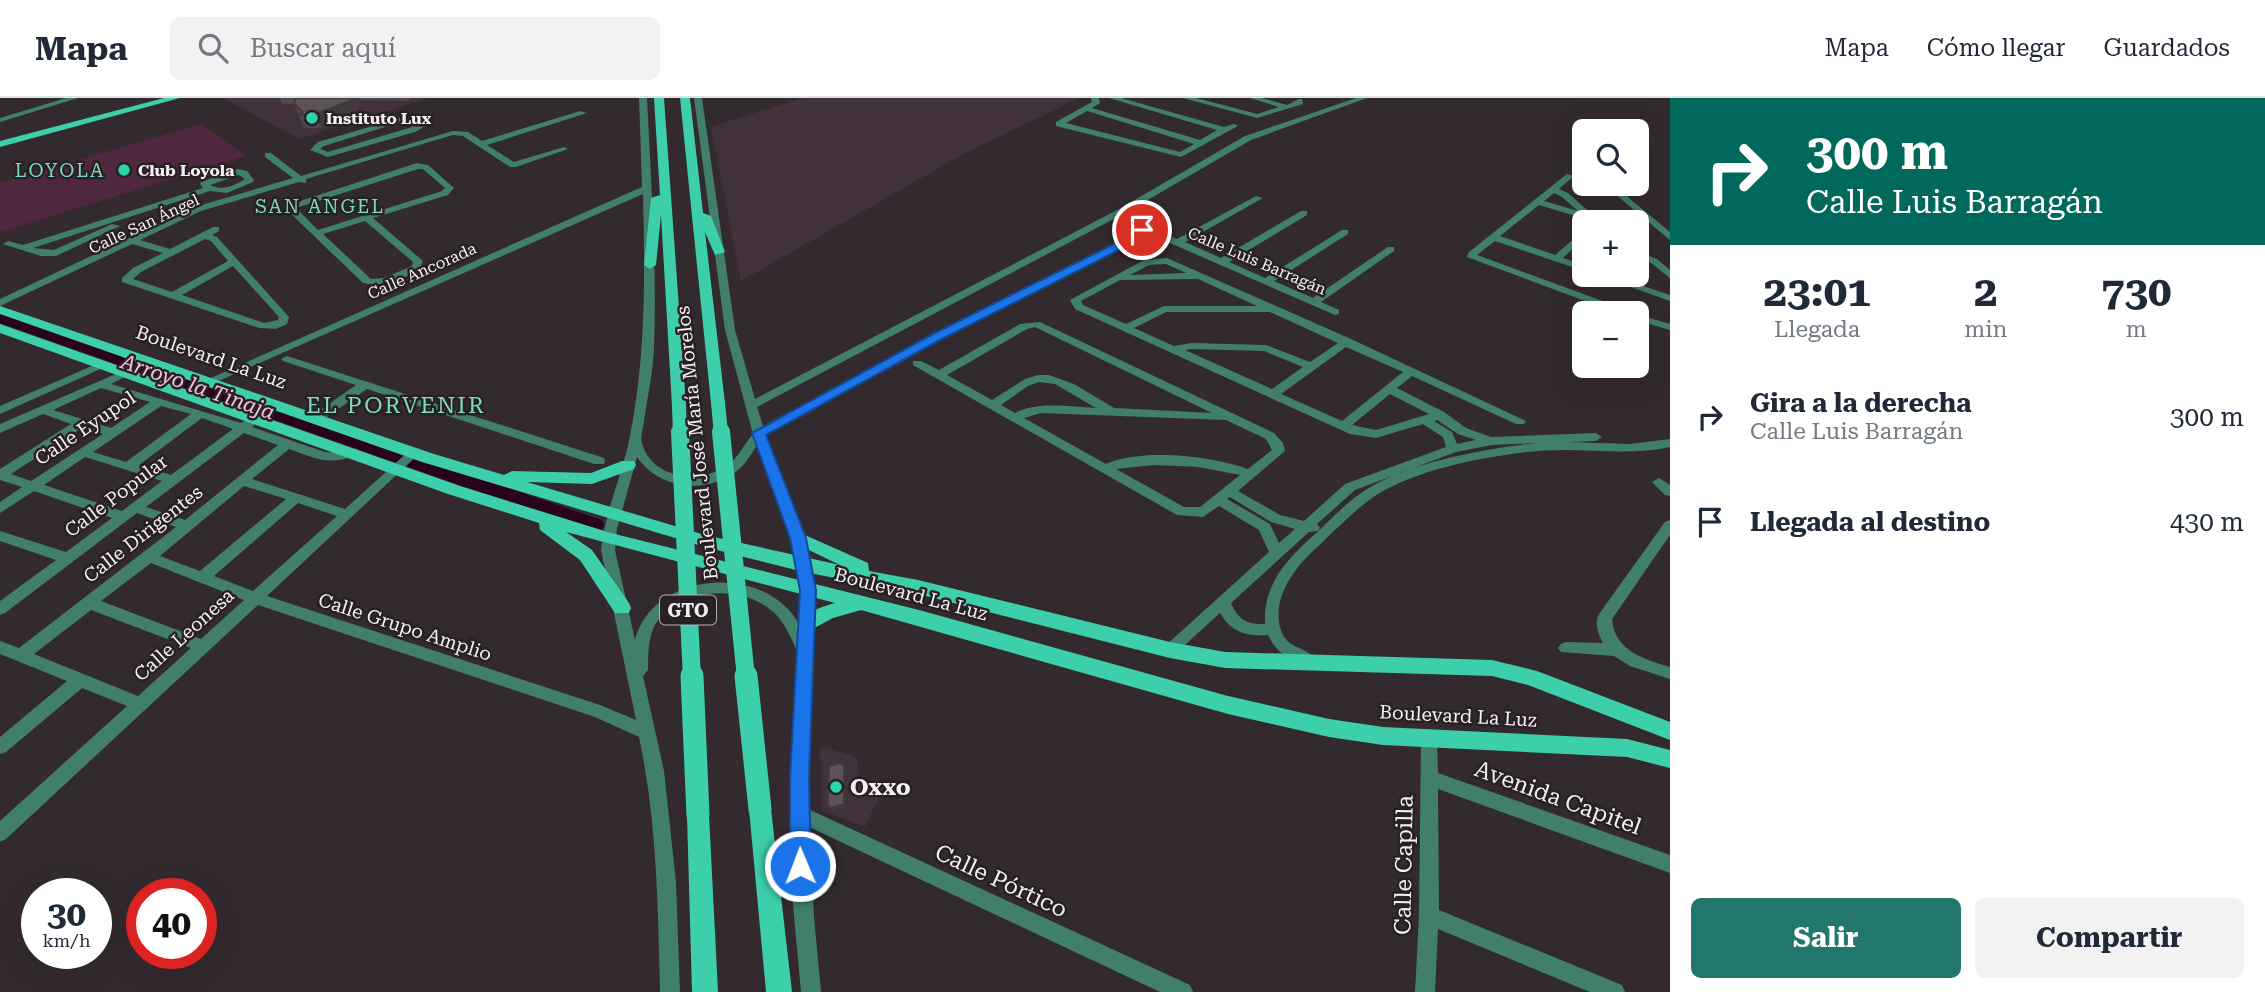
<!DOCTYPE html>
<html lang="es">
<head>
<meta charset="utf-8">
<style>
  :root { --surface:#fff; --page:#f2f2f3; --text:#1f2937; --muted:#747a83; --line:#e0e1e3; --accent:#23766c }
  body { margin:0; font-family:"Roboto Serif",serif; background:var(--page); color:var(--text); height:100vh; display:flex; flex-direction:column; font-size:26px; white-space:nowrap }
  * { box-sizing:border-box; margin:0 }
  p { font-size:23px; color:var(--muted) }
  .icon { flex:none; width:38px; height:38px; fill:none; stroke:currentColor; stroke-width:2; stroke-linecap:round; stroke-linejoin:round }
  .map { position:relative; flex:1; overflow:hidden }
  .details { display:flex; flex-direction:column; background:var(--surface); width:595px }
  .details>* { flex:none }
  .guide { background:#00695c; color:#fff; overflow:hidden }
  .fabs { position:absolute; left:1572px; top:21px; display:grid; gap:14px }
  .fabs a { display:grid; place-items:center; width:77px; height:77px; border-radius:10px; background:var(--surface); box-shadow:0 7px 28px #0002; font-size:35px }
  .speed { position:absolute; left:21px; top:780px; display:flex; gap:14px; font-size:35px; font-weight:700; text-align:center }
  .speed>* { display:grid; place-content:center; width:91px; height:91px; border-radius:50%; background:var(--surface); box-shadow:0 7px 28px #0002; line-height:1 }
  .speed small { font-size:18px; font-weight:400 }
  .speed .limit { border:10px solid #d22; background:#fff; color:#111 }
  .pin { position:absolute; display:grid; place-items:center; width:60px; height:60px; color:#fff; margin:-30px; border:4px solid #fff; border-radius:50%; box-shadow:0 2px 7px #0007 }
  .me { position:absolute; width:77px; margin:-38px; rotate:359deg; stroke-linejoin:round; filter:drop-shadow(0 0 5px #0008) }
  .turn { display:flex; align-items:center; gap:24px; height:147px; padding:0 21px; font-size:32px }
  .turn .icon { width:91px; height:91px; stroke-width:2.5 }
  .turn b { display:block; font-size:49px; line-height:60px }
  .eta { display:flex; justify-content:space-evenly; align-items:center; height:119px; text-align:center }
  .eta b { font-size:42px; font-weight:700; line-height:49px }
  .cta { display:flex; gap:14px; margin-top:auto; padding:14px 21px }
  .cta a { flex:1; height:80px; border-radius:10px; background:var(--accent); color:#fff; font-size:28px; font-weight:700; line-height:80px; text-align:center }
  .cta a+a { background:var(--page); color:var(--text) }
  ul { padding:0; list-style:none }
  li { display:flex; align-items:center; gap:21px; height:105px; padding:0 21px }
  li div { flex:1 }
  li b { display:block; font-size:26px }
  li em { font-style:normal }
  header { display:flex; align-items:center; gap:42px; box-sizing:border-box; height:98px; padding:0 35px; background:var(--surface); border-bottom:2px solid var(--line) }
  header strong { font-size:33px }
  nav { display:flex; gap:38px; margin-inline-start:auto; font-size:24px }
  .search { width:490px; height:63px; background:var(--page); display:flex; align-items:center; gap:18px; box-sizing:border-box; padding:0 24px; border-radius:10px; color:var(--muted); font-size:26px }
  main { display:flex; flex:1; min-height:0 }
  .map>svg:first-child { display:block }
</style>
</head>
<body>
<header>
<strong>Mapa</strong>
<div class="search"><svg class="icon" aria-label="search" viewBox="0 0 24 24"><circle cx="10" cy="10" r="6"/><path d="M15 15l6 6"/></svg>Buscar aquí</div>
<nav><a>Mapa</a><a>Cómo llegar</a><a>Guardados</a></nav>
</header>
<main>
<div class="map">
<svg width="1670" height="894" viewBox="0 0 1670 894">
  <rect width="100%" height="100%" fill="#332a2f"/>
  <!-- built -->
  <g fill="#41313a">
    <path d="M223 0H429L299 41Z"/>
    <path d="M802 0H1080L965 55 741 183 711 29Z"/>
    <path d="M820 648 857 659 859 679 884 688 865 729 822 713Z"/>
  </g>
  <!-- green -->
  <path fill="#4f2840" d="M201 26 246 58 0 134V85Z"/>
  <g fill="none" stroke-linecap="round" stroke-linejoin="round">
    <!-- river -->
    <path fill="#29021d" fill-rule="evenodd" d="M0 215 601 422 604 427 601 432H587L0 225Z"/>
    <!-- minor -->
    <g fill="#417e6c" fill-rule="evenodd">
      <path d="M66 0H78L0 24V20Z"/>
      <path d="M639 0H647C651 83 657 167 654 250 653 275 647 300 644 324 643 330 640 339 642 345 651 381 700 386 727 368 738 360 744 346 753 336L725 232 694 0H702L735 232 755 301 1119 111 1245 38 1356 0H1367L1251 42 1125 115 757 309 763 328 938 235 1112 147C1141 127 1143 126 1177 141L1256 98 1263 100 1185 144 1221 160 1301 113H1307V117L1229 164 1265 180 1342 132H1348V136L1274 183 1313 200 1388 149H1394V153L1321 204 1339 212V216L1335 217 1154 138 1141 136 1118 151 903 262 766 337 805 440 815 492 808 711 1190 887 1193 894H1160L809 729 814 819 821 894H801C796 834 788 773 790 713 791 675 794 638 796 600 796 587 800 570 798 558 796 549 788 533 782 524 756 485 682 486 656 525 648 538 648 557 648 572L643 578 664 673 676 784 680 894H660C658 809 657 723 639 639L595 619 258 507 6 741 0 744V723L127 608 82 590 6 654 0 656V639L67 583 0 556V543L19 550 176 429 137 415 5 515 0 517V503L56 462 0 443V433L66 454 112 420 34 393 0 415V404L22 389 0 382V371L71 326 43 316 0 335V326L125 272 129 273V277L111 286 241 325 253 316H261L263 319 252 329 325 354C337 356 347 349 357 351L359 354 357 357C328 368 318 361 289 351L252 381 345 411 410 352 414 351 420 355 267 498 600 607 636 622 601 452C605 414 621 380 629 343 646 261 645 179 643 96L214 285H206L204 283 642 89ZM101 290 150 304 111 330 53 312ZM161 308 191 316 126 364 93 354ZM202 320 233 331 171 377 139 367ZM83 329 103 336 31 383 11 376ZM244 335 278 347 185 422 146 409ZM757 347 791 440 801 492 799 526C766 465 653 472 635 542L615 452 617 431 637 359C659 391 705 397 737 373 746 366 751 356 757 347ZM85 359 162 383 122 413 44 387ZM244 388 286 401 200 473 160 458ZM298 405 337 418 253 493 214 478ZM151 465 244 502 201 541 101 503ZM91 512 191 550 138 598 34 556Z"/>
      <path d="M1091 0H1099L1100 5 1092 10 1200 42 1217 32 1109 0H1121L1224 29 1234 26 1238 28 1181 59 1056 28V24L1092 4ZM1087 13 1194 46 1180 54 1066 25Z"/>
      <path d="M1183 0H1196L1257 16 1279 9 1250 0H1262L1287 7 1299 1H1302L1303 6 1257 20Z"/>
      <path d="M580 13 587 15 487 47 514 64 564 49 568 51 516 69H510L463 38 453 37 306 81V85L299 84 201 113 140 142 170 151 213 129H219V133L212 137 217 139 289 219 287 226 276 231 259 230 122 184V180L133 170 163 155 132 146 0 208V201L195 109 293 80 265 59V55H271L301 78 453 33 468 34 482 43ZM205 141 211 143 228 163 172 194 133 181 141 174ZM233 168 279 219 278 222 264 225 182 197Z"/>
      <path d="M419 19 427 27 415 34 328 59 310 52 318 44 400 20ZM414 23 418 26 409 30 328 54 320 51 324 48 401 24Z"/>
      <path d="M417 65 428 67 454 90 448 97 373 120 423 163 420 171C402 181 385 190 363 185L286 111 288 107ZM418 71H423L445 90 442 93 318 132 296 110ZM365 123 413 164 412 168 384 180 371 181 323 136Z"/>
      <path d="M238 71 247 73 254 82 253 84 227 95 210 93 33 150 54 152 112 126 120 128 56 158H41L3 146 8 143 23 147 203 90 200 86 201 84ZM239 77 245 81C234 88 222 93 210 87Z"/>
      <path d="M1567 76 1574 78 1559 91 1568 95 1594 118 1608 124H1595L1539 107 1500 138 1555 157 1584 132V140L1563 160 1584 167V173L1495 143 1477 157 1630 213 1631 215H1617L1467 159 1469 154ZM1554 95 1562 99 1578 113 1544 103Z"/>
      <path d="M1603 86H1612L1670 134V142Z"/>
      <path d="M1636 153 1657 161 1670 172V180L1651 165 1636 159Z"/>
      <path d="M1167 160 1351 241 1526 323 1524 326H1516L1412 278 1397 290 1444 314 1466 330 1491 339 1596 335 1602 339 1596 343 1568 344 1630 346 1670 341V349C1634 357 1600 352 1564 352 1511 352 1423 368 1378 396 1353 412 1332 436 1310 456 1290 475 1269 508 1283 537 1290 551 1309 550 1316 562L1314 566 1308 568C1290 562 1277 556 1268 537 1247 539 1231 534 1220 515L1175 556 1170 558 1165 556 1162 552 1165 548 1269 454 1259 432 1219 408 1203 419 1177 417 913 267V263H921L939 272 1020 226 1040 224 1274 335 1283 345 1285 353 1238 393 1280 417 1304 423 1345 386 1446 349 1443 339 1423 326 1376 340 1350 336 1075 211 1070 202 1144 162ZM1166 166 1186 175 1130 177 1149 167ZM1198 181 1257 208H1164L1126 226 1083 207 1081 203 1120 182ZM1166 214H1270L1338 245 1310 264 1266 247 1191 245 1174 248 1134 230ZM1035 229 1212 315 1114 310 1074 286 1049 277H1038L1025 281 992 302 947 277 1027 231ZM1346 249 1403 274 1342 323 1281 296ZM1191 251 1264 253 1303 269 1272 291 1185 252ZM1039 284 1055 286 1096 310C1070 309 1039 303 1015 315L1001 307 1028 288ZM1390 296 1429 316 1376 332 1352 327ZM1041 315 1226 322 1266 341 1272 352 1248 371C1211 358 1143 350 1106 366L1024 320ZM1437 322 1458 336 1476 342 1457 346 1452 334 1434 323ZM1537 345C1487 350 1410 364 1367 391 1347 403 1332 421 1315 436 1287 461 1263 486 1265 526 1248 527 1238 522 1231 505L1309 434 1318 433 1320 430 1317 426 1355 392 1456 354 1492 347ZM1154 367 1198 369 1240 377 1200 409H1184L1116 371ZM1230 399 1271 424 1295 431 1279 445 1270 426 1227 401Z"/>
      <path d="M1597 177H1611L1670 197V203Z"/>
      <path d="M1636 216 1670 226V232L1636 222Z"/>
      <path d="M287 258 604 360 605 363 604 366H594L367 291 321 323H313L311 320 313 317 356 287 283 263 281 261Z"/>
      <path d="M101 264 107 267 105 269 0 316V308Z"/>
      <path d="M1659 380 1670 387V398L1665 397 1652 384Z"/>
      <path d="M1670 422V437L1612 521C1614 552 1643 561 1670 569V581L1630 568 1614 558 1561 554 1558 550 1561 546 1566 544 1603 545C1598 536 1594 525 1599 516L1665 424Z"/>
      <path d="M1429 634 1435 636 1437 641 1438 675 1670 757V775L1438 691 1439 812 1622 887 1625 894H1590L1438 831 1435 894H1415L1419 818 1421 641 1423 636Z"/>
    </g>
    <!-- major -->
    <g fill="#3dcfaa" fill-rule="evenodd">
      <path d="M164 0H180L0 49V43Z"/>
      <path d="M654 0H664L686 308 679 313 672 308 661 117 656 167 650 171 644 167 651 100 660 97Z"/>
      <path d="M680 0H690L703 115 711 118 725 154 715 157 705 134 725 305 718 310 711 305Z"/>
      <path d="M0 208 434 356 504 377 512 373 591 375 622 363H634L636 367 634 371 592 386 527 384 705 437 840 467 792 444 789 440 798 434 868 465 869 473 918 482 1170 544 1225 554 1492 562 1537 573 1670 624V642L1528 587 1492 578 1225 570 1170 560 918 496 804 474 705 449 422 364 0 216Z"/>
      <path d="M0 226 460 388 611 435 919 512 1228 598 1329 621 1383 629 1627 641 1670 652V670L1627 659 1383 647 1329 639 1228 616 861 512 833 520 805 535 798 533 796 528C803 515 821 509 835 505L566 434 592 452 629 505 631 510 629 515H615L580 462 540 432 539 425 448 396 0 235Z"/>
      <path d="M760 701 768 704 771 711 792 894H766L749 711 752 704Z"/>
      <path d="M698 707 706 710 709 717 718 894H692L687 717 690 710Z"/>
    </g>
    <!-- major-bridge-far2 -->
    <g stroke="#3dcfaa" stroke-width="14">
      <path d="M718 305 721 336"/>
      <path d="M679 308 680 336"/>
    </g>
    <!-- major-bridge-far1 -->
    <g stroke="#3dcfaa" stroke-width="18">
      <path d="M680 334 692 580"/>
      <path d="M721 334 746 580"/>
    </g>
    <!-- major-bridge -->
    <g stroke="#3dcfaa" stroke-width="23">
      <path d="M692 578 698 717"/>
      <path d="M746 578 760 711"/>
    </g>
  </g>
  <!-- wall -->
  <path fill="#50474c" d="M280 0H411L408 3 360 2 356 16 321 30H304L294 6H282Z"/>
  <!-- shaded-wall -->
  <g fill="#41393e">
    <path d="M352 0H359L360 2 356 16 321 30 316 16Z"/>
    <path d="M844 706V710L831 714V710Z"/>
  </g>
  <!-- building -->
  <g fill="#5d5258" stroke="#41393e" stroke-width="2">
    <path d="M296 0H352V2L316 16 299 17 303 14 294 6Z"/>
    <path d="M840 665 844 668V706L831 710 828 707 829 668Z"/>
  </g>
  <!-- route -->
  <path fill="#1a73e8" stroke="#114b97" stroke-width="2" d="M1142 129 1145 130V135L1136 138 1119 152 940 242 766 337 806 440 816 492 809 681 811 768 808 775 800 778 793 775 790 768V681L800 492 790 440 752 335 931 237 1112 147 1128 134Z"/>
  <!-- markers -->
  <g fill="#28d5ad" stroke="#292025" stroke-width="2.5">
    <circle cx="312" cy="20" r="7"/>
    <circle cx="124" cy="72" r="7"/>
    <circle cx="836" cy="689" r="7"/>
  </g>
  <g text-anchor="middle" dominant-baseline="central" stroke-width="5" stroke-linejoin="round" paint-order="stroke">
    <!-- far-poi labels -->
    <g font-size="16" font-weight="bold" fill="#f5eff2" stroke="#292025" text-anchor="start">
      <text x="326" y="20">Instituto Lux</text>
      <text x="138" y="72">Club Loyola</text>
    </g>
    <!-- far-street labels -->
    <g font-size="16" fill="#f5eff2" stroke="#292025">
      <text transform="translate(144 126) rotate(-25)">Calle San Ángel</text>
      <text transform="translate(1257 163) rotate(23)">Calle Luis Barragán</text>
      <text transform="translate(422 173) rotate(-24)">Calle Ancorada</text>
    </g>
    <!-- shield labels -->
    <rect fill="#292025" stroke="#b8b1b4" stroke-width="2" x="660" y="497.5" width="56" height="29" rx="5"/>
    <g font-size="18" font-weight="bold" fill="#f5eff2">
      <text x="688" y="512">GTO</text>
    </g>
    <!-- far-quarter labels -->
    <g font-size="19" letter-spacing="2" fill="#7ddcbf" stroke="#292025">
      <text x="60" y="72">LOYOLA</text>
      <text x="320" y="108">SAN ANGEL</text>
    </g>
    <!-- street labels -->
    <g font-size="19" fill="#f5eff2" stroke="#292025">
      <text transform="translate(211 259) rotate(19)">Boulevard La Luz</text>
      <text transform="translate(85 330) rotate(-34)">Calle Eyupol</text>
      <text transform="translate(697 345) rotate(-96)">Boulevard José María Morelos</text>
      <text transform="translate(116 398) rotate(-37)">Calle Popular</text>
      <text transform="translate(143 436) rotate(-38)">Calle Dirigentes</text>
      <text transform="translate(911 496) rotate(15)">Boulevard La Luz</text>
      <text transform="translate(405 529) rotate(18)">Calle Grupo Amplio</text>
      <text transform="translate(184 537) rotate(-42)">Calle Leonesa</text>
      <text transform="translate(1458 618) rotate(3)">Boulevard La Luz</text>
    </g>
    <!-- water labels -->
    <g font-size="21" font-style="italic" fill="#f9c1e1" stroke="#292025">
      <text transform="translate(198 289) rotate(19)">Arroyo la Tinaja</text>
    </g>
    <!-- quarter labels -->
    <g font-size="23" letter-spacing="2" fill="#7ddcbf" stroke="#292025">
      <text x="396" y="307">EL PORVENIR</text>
    </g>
    <!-- near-poi labels -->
    <g font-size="23" font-weight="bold" fill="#f5eff2" stroke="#292025" text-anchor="start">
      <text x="850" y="689">Oxxo</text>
    </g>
    <!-- near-street labels -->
    <g font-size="23" fill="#f5eff2" stroke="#292025">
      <text transform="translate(1558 700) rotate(20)">Avenida Capitel</text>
      <text transform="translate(1404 767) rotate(-89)">Calle Capilla</text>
      <text transform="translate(1001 783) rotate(25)">Calle Pórtico</text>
    </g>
  </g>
</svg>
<div class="fabs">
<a><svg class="icon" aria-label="search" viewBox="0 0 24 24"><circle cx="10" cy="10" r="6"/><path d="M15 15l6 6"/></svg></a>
<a>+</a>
<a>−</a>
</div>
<div class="speed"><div>30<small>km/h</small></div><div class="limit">40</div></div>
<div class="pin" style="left:1142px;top:132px;background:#d93025"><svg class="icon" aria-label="arrive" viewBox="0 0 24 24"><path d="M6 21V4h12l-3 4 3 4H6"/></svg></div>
<svg class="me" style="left:800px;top:768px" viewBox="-20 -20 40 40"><circle r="17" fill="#1a73e8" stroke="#fff" stroke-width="3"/><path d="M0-11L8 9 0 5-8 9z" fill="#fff"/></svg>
</div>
<section class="details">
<div class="guide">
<div class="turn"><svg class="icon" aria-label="right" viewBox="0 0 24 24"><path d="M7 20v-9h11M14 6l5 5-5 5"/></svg><div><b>300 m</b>Calle Luis Barragán</div></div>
</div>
<div class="eta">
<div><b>23:01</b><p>Llegada</p></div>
<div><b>2</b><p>min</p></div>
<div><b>730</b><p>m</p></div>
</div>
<ul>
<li><svg class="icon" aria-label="right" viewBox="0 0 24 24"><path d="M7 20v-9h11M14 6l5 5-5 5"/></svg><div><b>Gira a la derecha</b><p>Calle Luis Barragán</p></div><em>300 m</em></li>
<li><svg class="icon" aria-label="arrive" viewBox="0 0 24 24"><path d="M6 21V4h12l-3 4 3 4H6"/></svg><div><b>Llegada al destino</b></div><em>430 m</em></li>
</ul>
<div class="cta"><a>Salir</a><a>Compartir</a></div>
</section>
</main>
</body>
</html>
